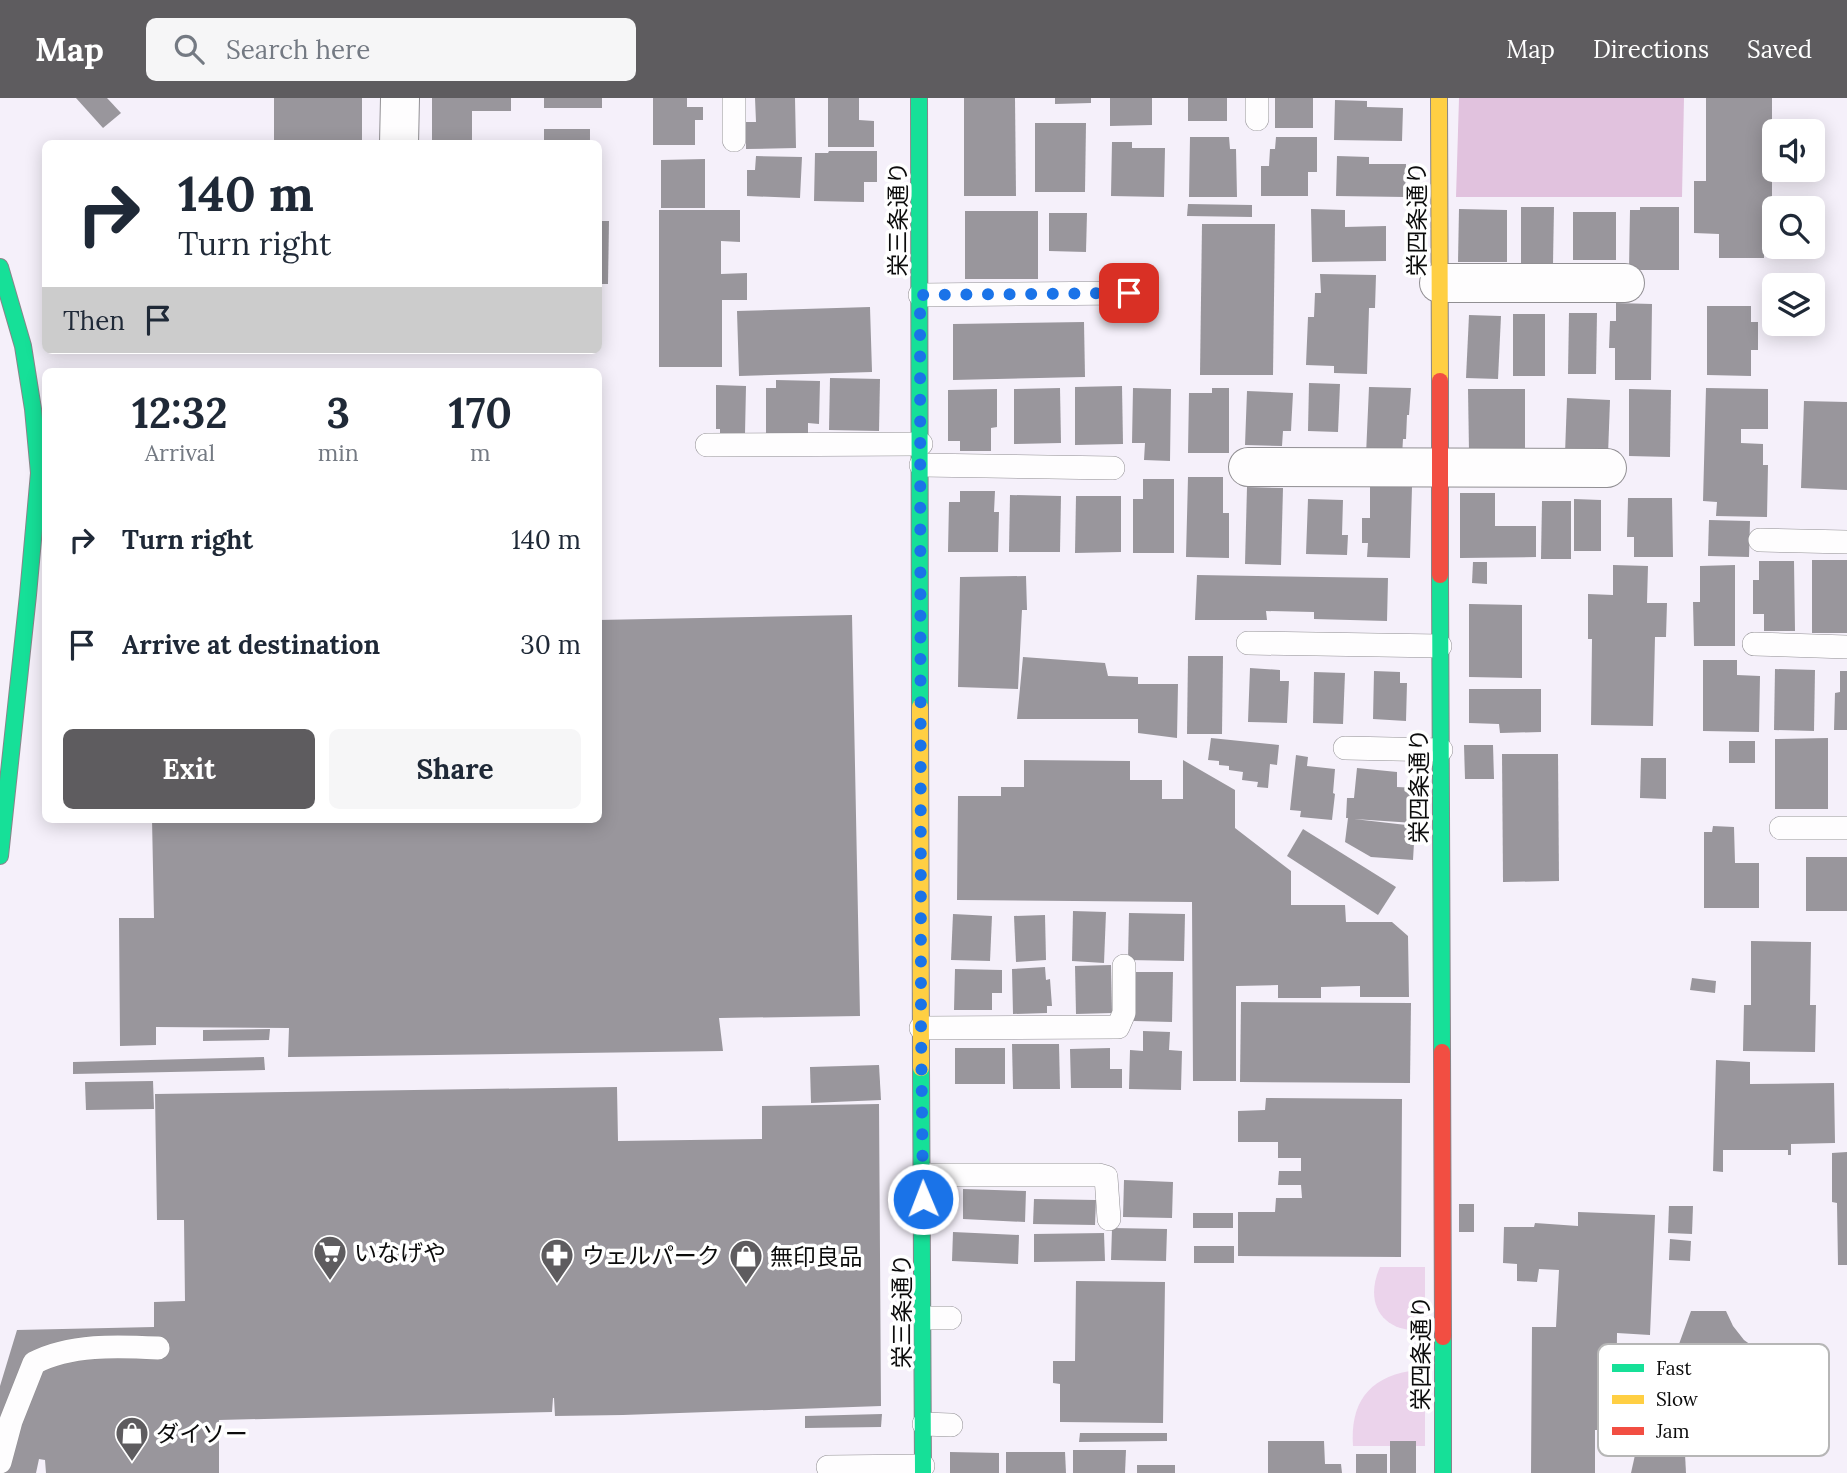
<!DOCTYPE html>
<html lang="en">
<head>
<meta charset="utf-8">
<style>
  :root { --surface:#fff; --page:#f6f6f7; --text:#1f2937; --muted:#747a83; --accent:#5e5c5f }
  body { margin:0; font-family:Lora,"Noto Sans JP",serif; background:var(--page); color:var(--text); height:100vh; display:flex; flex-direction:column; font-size:26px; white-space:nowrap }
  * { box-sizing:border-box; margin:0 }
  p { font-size:23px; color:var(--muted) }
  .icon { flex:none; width:38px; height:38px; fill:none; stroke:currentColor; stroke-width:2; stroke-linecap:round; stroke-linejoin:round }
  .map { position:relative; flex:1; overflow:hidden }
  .details { position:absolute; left:42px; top:270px; width:560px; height:455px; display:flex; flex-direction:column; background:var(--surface); border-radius:10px; box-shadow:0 4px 18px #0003 }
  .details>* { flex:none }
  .guide { position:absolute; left:42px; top:42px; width:560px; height:214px; border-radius:10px; box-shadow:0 4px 18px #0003; background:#fff; color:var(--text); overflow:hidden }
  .tools { position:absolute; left:1762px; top:21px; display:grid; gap:14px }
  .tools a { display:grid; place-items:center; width:63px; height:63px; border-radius:10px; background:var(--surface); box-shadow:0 4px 18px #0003; font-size:35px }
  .pin { position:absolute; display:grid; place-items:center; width:60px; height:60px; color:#fff; margin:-30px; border-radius:14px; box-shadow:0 4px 10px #0006 }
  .me { position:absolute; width:77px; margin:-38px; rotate:359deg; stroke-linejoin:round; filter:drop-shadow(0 0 5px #0008) }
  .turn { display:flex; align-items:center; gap:24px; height:147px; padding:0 21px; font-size:32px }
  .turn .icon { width:91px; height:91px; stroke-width:2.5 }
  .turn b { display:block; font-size:49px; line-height:60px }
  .then { display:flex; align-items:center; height:66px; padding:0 21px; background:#0003; gap:14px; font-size:26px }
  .eta { display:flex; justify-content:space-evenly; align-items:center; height:119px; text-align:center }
  .eta b { font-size:42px; font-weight:800; line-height:49px }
  .cta { display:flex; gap:14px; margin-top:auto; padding:14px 21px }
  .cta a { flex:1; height:80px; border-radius:10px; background:var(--accent); color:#fff; font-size:28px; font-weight:800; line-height:80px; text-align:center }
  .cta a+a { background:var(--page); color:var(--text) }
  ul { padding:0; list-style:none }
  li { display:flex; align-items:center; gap:21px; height:105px; padding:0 21px }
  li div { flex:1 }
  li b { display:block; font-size:26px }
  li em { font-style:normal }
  header { display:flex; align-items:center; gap:42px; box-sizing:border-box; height:98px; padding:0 35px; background:var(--accent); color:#fff }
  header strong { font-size:33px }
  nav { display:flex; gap:38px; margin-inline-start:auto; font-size:24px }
  .search { width:490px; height:63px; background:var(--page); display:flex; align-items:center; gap:18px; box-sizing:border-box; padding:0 24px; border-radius:10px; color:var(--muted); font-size:26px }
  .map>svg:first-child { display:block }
</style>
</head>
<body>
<header>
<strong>Map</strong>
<div class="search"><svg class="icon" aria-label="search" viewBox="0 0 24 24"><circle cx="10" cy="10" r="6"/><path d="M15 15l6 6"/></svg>Search here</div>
<nav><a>Map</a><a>Directions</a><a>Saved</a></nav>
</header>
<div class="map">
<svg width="1847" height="1375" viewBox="0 0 1847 1375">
  <rect width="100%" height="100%" fill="#f5f0fa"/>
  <!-- green -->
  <g fill="#ebd3eb">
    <path d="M1380 1169H1425V1232C1384 1236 1363 1207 1380 1169Z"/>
    <path d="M1410 1273 1425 1274V1348H1353C1350 1307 1367 1280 1410 1273Z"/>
  </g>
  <!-- forest -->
  <path fill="#e1c2de" d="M1459 0H1684L1682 99H1456Z"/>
  <!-- building -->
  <g fill="#99969c">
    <path d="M76 0H107L121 15 103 30Z"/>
    <rect x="274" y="0" width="88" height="46"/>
    <path d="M432 0H511V13H472V46H432Z"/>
    <rect x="544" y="0" width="58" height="10"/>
    <path d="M653 0H687V9H703V22H695V47H653Z"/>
    <path d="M755 0H795L796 50 746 51V24H756Z"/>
    <path d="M828 0H859V22L874 23V49H828Z"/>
    <path d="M964 0H1015L1016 98H964Z"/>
    <path d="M1055 0H1091V5L1055 6Z"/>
    <path d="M1110 0H1152V27L1110 28Z"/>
    <rect x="1188" y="0" width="39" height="23"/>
    <rect x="1275" y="0" width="38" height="30"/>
    <path d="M1706 0H1772V131H1764V160H1719V136L1694 135V83H1706Z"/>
    <path d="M1335 2 1367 3V9L1403 10 1402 43 1334 42Z"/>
    <path d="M1035 25H1086L1085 94H1035Z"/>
    <rect x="544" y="31" width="46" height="15"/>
    <path d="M1190 39H1229L1230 51H1236L1237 99H1189Z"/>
    <path d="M1276 39H1317V74H1308V98H1261V68H1269L1270 51H1275Z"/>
    <path d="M1112 44H1132V50H1165L1164 99 1111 98Z"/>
    <path d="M829 53H877V84H864V104L814 103 815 55H828Z"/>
    <path d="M756 58 802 59 800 100 747 98V72H755Z"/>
    <path d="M1337 58 1369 59V66H1406L1405 99 1336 98Z"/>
    <path d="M705 61V110H661V62Z"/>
    <path d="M1188 106 1252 107V119L1187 118Z"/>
    <path d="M1521 109H1554L1553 166H1521Z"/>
    <path d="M1640 109H1679V172H1629L1630 112H1640Z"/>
    <path d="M1311 111 1345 112V129L1386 128V163L1312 164Z"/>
    <path d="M1459 111 1507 112V164H1458Z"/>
    <path d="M659 112H740V144L721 143V176L747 175V202H722V269H659Z"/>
    <rect x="965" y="113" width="73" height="68"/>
    <rect x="1573" y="114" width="43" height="48"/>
    <path d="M1049 115H1087L1086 154 1049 153Z"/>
    <path d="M598 123H609L608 186H598Z"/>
    <path d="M1202 126H1275L1273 277H1200Z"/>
    <path d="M1320 176 1376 177 1375 210H1369L1367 276 1334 275V268L1306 267 1308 219H1314L1315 195H1321Z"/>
    <path d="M1616 205 1652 206 1651 282H1615V250H1609L1610 223H1616Z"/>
    <path d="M1707 208H1751V224H1758V252H1751V278L1707 277Z"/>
    <path d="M870 209 872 274 739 278 737 213Z"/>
    <path d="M1569 215H1597L1596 276H1568Z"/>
    <rect x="1513" y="216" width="32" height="62"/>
    <path d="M1469 217 1501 218 1498 281 1466 280Z"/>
    <path d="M1084 224 1085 279 953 282V226Z"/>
    <path d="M830 280 880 281 879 333 829 332Z"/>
    <path d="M776 282 820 283 819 326 808 325V336L766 335V290H776Z"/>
    <path d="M1309 285 1340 286 1338 334 1308 333Z"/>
    <path d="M716 287 746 288 745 336 720 335V331H716Z"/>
    <path d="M1122 288 1123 346 1075 347V289Z"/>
    <path d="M1369 289 1411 290 1409 317H1407L1406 341H1403L1402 358 1366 357Z"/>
    <path d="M1060 290 1061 345 1014 346V291Z"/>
    <path d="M1133 290 1171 291 1170 363 1144 362 1145 345H1132Z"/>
    <path d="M1212 290H1229V355H1188L1189 295H1212Z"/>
    <path d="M1706 290 1768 291V331H1741V345L1763 346V367H1768L1767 419 1716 418 1717 404 1703 403Z"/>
    <path d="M997 291V329L991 330V353H960V343H948V292Z"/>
    <path d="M1468 291H1525V353H1469Z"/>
    <path d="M1629 291 1671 292 1670 359 1629 358Z"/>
    <path d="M1247 293 1293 295 1291 333H1283L1282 348 1245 347Z"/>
    <path d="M1567 300 1610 302 1608 357 1565 356Z"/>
    <path d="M1804 303 1847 304V392L1801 390Z"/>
    <path d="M1188 379H1223V415H1229V460L1186 459Z"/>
    <path d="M1143 381H1174V455H1133V401H1143Z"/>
    <path d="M1247 389 1283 390 1281 467 1245 466Z"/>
    <path d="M1370 389H1412L1410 460 1367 459 1368 445H1362V420H1370Z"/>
    <path d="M960 393H995L994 414H999L998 454H948L949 404H960Z"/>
    <path d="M1460 395H1495V428H1536V459L1460 460Z"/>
    <path d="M1010 397 1061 398 1060 454H1009Z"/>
    <path d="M1076 398H1121V454L1075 455Z"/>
    <path d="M1628 400H1672L1673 459H1634V439H1627Z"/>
    <path d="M1308 401 1343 402 1342 437H1348L1347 457 1306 456Z"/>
    <path d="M1574 401 1601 402V453H1574Z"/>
    <path d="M1542 403H1571V461H1541Z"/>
    <path d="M1709 422 1750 423 1749 459 1708 458Z"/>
    <rect x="1812" y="462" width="35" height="73"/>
    <path d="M1759 463H1794L1795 533H1764V516H1753V482H1759Z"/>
    <path d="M1473 464H1487V486L1472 485Z"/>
    <path d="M1613 467 1648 468 1647 505H1667L1666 539H1655L1653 628 1591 627 1592 541H1588V496L1613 497Z"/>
    <path d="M1735 467V548H1694L1693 504H1700V468Z"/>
    <path d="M1197 477 1388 480 1387 523 1314 521V514L1266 513 1267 522H1195Z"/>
    <path d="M1026 478 1027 512H1022L1018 591 958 589 960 479Z"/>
    <path d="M1469 506 1522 507V580L1469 579Z"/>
    <path d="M852 517 860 918 719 920 723 953 288 959 289 930 156 929V947L120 948 119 820H154L152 721H598V522Z"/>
    <path d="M1188 558H1223L1222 636H1187Z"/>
    <path d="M1023 559 1105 565 1108 578 1138 579V586H1178L1177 640 1138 635V621H1017Z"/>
    <path d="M1703 562H1737V577L1760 578 1759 634 1703 633Z"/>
    <path d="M1250 570 1280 572V583H1289L1287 625 1248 624Z"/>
    <path d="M1775 571 1815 572 1814 633 1774 632Z"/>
    <path d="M1374 573 1400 574V585H1407L1406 623 1373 621Z"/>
    <path d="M1840 573H1847V632H1834L1835 595 1840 594Z"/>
    <path d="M1314 574 1345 575 1343 626 1313 625Z"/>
    <path d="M1469 591H1541V634L1500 635 1499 626 1469 625Z"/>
    <path d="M1211 640 1279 647 1277 667 1270 666 1268 690 1257 689 1258 684 1242 682 1243 674 1229 672V668L1219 667V663L1208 662Z"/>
    <path d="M1828 640V711H1775V641Z"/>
    <rect x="1729" y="643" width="26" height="22"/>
    <path d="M1464 647H1493L1494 681H1465Z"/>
    <path d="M1502 656H1558L1559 783 1503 784Z"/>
    <path d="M1296 657 1308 659 1307 668 1335 671 1333 695 1335 696 1332 722 1300 719 1301 713 1290 712Z"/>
    <path d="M1641 660H1666V701L1640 700Z"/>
    <path d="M1024 662 1130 663V682H1162V701H1183V662L1235 692V730L1291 773V807H1345L1346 824H1392L1408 838 1409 899H1360V888L1321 889V900H1278V887L1236 888V983H1193L1192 804 957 802 958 698H1001V689H1024Z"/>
    <path d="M1357 670 1397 674V689L1417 690 1414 725 1354 721 1415 728 1413 762 1371 759 1345 744 1348 720H1346L1347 700H1354Z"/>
    <path d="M1713 728 1734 729 1735 765H1759V810H1704V734H1712Z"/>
    <path d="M1303 731 1396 789 1378 817 1287 758Z"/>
    <rect x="1806" y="759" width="41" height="54"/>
    <path d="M1073 813 1106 814 1104 865 1072 863Z"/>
    <path d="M1129 815 1185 816 1184 863 1128 862Z"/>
    <path d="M953 816 992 818 990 863 951 862Z"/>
    <path d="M1045 817 1046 862 1016 864 1014 818Z"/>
    <path d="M1751 843 1811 844 1810 907H1816L1815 954 1743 953 1744 907H1751Z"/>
    <path d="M1111 867 1112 915 1076 916 1075 868Z"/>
    <path d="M1045 869 1046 882 1050 881 1052 908H1047V915L1013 916 1012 871Z"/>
    <path d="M955 871 1002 872V895H992V912H954Z"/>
    <path d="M1134 874H1173L1172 924 1134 923Z"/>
    <path d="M1692 880 1716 883 1715 895 1690 892Z"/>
    <path d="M1241 904 1411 905 1410 985 1240 984Z"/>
    <path d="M270 931 269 942 203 943V932Z"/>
    <path d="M1143 933 1170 934 1169 952 1182 953 1181 992 1129 991 1130 952 1143 953Z"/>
    <path d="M1012 946H1059L1060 991H1013Z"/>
    <rect x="955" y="950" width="50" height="36"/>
    <path d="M1110 950V971H1122V990H1071L1070 951Z"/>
    <path d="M264 959 265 972 73 976V964Z"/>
    <path d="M1716 962 1750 964V986L1834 985 1835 1045 1791 1046V1057H1788V1052H1723V1074L1713 1073Z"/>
    <path d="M879 967 881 1002 811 1005 810 969Z"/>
    <path d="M153 983 154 1011 86 1012 85 984Z"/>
    <path d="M617 989 618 1043 762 1041V1008L879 1006 881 1308 623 1317 555 1318 554 1300H553L552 1314 219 1322V1375H46L45 1362 39 1361 36 1375H0V1288L17 1232 154 1229V1204L185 1203 184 1122H157L155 996Z"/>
    <path d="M1266 1000 1402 1001 1401 1159 1238 1158V1114H1275L1276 1100H1302L1301 1087H1278L1279 1073H1301V1060H1278V1044H1238V1013L1265 1012Z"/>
    <path d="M1847 1054V1167H1838L1837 1105 1832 1104V1055Z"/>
    <path d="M1124 1082 1173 1084 1172 1120 1123 1119Z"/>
    <path d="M963 1091 1026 1093 1025 1124 963 1121Z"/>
    <path d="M1034 1101 1096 1102 1095 1127 1033 1126Z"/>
    <rect x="1459" y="1106" width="15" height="28"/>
    <path d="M1669 1108H1693L1692 1136 1668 1135Z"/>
    <path d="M1578 1114 1655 1117 1650 1237 1617 1235 1616 1332H1595V1375H1531L1532 1229H1556L1559 1172 1539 1171 1537 1184 1517 1183V1166L1503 1165 1504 1129H1534L1535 1125 1578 1128Z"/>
    <rect x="1193" y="1115" width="40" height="15"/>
    <path d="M1112 1130 1167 1131 1166 1163 1111 1162Z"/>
    <path d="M953 1134 1019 1137 1018 1166 952 1163Z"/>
    <path d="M1104 1135 1105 1163 1034 1164V1136Z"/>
    <path d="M1670 1141 1691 1143 1690 1163 1669 1162Z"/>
    <rect x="1194" y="1148" width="40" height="17"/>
    <path d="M1076 1183 1165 1184 1163 1325 1060 1324V1286L1053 1285V1263H1075Z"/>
    <path d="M1691 1213H1726L1733 1228 1744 1242 1765 1257V1261L1699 1262V1283H1683V1335H1663V1290Z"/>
    <path d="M882 1316 881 1329 805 1330V1318Z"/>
    <path d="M1080 1335H1167V1343L1079 1344Z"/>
    <path d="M1268 1343H1324L1325 1366H1341L1342 1375H1268Z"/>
    <rect x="1390" y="1343" width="26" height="32"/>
    <path d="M1073 1352H1126L1125 1375H1073Z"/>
    <path d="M950 1354 999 1355V1375H950Z"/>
    <path d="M1006 1354H1065L1066 1375H1006Z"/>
    <rect x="1356" y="1356" width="31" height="19"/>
    <path d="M1685 1356 1686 1375H1631L1635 1357Z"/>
    <rect x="1137" y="1367" width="38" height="8"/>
  </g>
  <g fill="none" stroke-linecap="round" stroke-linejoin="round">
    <defs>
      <g id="lane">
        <path d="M734 0V42"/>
        <path d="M1257 21V0"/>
        <path d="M920 197 1129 195"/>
        <path d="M707 347 921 346"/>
        <path d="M921 367 1113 370"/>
        <path d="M1760 442 1847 444"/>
        <path d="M1248 545 1440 548"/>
        <path d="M1754 546 1847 549"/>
        <path d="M1345 650 1441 652"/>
        <path d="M1781 730H1847"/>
        <path d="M921 930 1118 929 1124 915V868"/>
        <path d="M922 1077H1099L1106 1079 1109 1121"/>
        <path d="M924 1220H950"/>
        <path d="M924 1326 951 1327"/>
        <path d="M0 1364 11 1323 34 1265C70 1246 117 1248 158 1250"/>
        <path d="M828 1369 923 1368"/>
      </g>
      <g id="street">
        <path d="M399 46 400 0"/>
        <path d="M1439 185H1625"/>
        <path d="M1248 369 1607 370"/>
      </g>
      <g id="fast">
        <path d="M919 0 920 609"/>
        <path d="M0 169 23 248 33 311 39 375 28 497 0 758"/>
        <path d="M1440 477 1442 954"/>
        <path d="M921 970 923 1375"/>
        <path d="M1443 1239V1375"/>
      </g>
      <g id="slow">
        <path d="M1439 0 1440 283"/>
        <path d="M920 609 921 970"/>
      </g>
      <g id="jam">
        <path d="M1440 283V477"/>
        <path d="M1442 954 1443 1239"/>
      </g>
    </defs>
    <!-- lane casing -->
    <use href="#lane" stroke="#918f93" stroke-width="24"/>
    <!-- street casing -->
    <use href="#street" stroke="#918f93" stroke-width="40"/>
    <!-- fast casing -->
    <use href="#fast" stroke="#88858a" stroke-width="18"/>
    <!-- slow casing -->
    <use href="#slow" stroke="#88858a" stroke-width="18"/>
    <!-- jam casing -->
    <use href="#jam" stroke="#88858a" stroke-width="18"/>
    <!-- lane -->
    <use href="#lane" stroke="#fefdfe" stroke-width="23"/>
    <!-- street -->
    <use href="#street" stroke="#fefdfe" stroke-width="38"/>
    <!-- fast -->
    <use href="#fast" stroke="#16e098" stroke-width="16"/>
    <!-- slow -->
    <use href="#slow" stroke="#ffcf43" stroke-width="16"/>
    <!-- jam -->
    <use href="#jam" stroke="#f24e42" stroke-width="16"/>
  </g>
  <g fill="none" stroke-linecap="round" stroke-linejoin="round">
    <!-- route -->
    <path stroke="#1a73e8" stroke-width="12" stroke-dasharray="0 21.6" d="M923 1101 921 930 920 197 1129 195"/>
  </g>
  <!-- icons -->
  <defs>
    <symbol id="supermarket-pin" viewBox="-11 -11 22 30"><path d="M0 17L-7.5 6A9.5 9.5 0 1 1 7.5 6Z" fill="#5e5c5f" stroke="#fff"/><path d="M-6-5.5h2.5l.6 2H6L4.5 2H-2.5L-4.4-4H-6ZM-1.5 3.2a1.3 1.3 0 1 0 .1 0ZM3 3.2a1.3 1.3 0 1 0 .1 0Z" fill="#fff"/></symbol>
    <symbol id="pharmacy-pin" viewBox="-11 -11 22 30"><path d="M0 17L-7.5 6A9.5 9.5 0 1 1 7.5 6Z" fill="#5e5c5f" stroke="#fff"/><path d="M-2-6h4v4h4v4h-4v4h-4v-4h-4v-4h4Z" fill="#fff"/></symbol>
    <symbol id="shop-pin" viewBox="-11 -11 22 30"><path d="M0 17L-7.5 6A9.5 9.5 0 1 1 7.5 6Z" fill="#5e5c5f" stroke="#fff"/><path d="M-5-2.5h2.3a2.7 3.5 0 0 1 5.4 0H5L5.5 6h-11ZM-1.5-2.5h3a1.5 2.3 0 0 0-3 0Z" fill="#fff"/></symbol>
  </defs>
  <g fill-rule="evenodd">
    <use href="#supermarket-pin" x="311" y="1135" width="38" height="52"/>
    <use href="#pharmacy-pin" x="538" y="1138" width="38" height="52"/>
    <use href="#shop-pin" x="727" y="1139" width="38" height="52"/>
    <use href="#shop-pin" x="113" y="1316" width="38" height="52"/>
  </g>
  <g text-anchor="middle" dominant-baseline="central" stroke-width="7" stroke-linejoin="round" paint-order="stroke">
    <!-- street labels -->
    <g font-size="23" fill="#0c0c0c" stroke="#fff">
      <text transform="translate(897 121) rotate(-90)">栄三条通り</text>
      <text transform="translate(1416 121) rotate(-90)">栄四条通り</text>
      <text transform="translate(1418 688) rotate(-90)">栄四条通り</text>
      <text transform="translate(901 1213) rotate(-90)">栄三条通り</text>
      <text transform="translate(1420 1255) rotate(-90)">栄四条通り</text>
    </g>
    <!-- poi labels -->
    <g font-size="23" fill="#0c0c0c" stroke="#fff" text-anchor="start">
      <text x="354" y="1154">いなげや</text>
      <text x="582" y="1157">ウェルパーク</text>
      <text x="770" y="1158">無印良品</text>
      <text x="156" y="1335">ダイソー</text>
    </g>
  </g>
  <!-- legend -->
  <rect x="1598" y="1246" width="231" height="112" rx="10" fill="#fff" stroke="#b6b6b6" stroke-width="2"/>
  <rect x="1612" y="1266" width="32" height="8" fill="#16e098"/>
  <rect x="1612" y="1297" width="32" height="9" fill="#ffcf43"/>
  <rect x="1612" y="1329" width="32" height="8" fill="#f24e42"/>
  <g font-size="19" fill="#0c0c0c">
    <text x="1656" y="1277">Fast</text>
    <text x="1656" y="1308">Slow</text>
    <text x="1656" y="1340">Jam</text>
  </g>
</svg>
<div class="tools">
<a><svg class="icon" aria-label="sound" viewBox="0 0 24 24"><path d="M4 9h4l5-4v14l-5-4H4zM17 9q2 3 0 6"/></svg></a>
<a><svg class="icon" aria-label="search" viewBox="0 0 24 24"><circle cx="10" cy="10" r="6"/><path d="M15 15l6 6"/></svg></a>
<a><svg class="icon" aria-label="layers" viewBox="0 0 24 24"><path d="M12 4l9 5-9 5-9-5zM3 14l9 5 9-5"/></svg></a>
</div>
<div class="pin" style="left:1129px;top:195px;background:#d93025"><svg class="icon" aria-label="arrive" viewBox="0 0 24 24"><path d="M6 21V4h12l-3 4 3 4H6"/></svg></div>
<svg class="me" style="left:923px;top:1101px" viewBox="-20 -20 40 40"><circle r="17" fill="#1a73e8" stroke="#fff" stroke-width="3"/><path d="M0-11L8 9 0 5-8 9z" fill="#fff"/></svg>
<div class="guide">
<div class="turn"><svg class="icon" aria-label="right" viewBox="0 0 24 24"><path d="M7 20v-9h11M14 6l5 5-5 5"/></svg><div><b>140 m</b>Turn right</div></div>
<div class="then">Then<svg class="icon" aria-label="arrive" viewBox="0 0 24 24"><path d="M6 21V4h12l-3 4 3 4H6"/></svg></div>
</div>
<section class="details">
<div class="eta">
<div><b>12:32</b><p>Arrival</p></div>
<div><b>3</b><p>min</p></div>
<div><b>170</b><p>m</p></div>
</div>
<ul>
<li><svg class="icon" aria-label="right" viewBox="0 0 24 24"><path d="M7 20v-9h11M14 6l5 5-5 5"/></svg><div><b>Turn right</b></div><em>140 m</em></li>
<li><svg class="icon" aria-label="arrive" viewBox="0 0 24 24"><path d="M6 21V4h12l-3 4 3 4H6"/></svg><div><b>Arrive at destination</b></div><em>30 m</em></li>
</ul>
<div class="cta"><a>Exit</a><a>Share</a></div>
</section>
</div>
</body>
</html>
